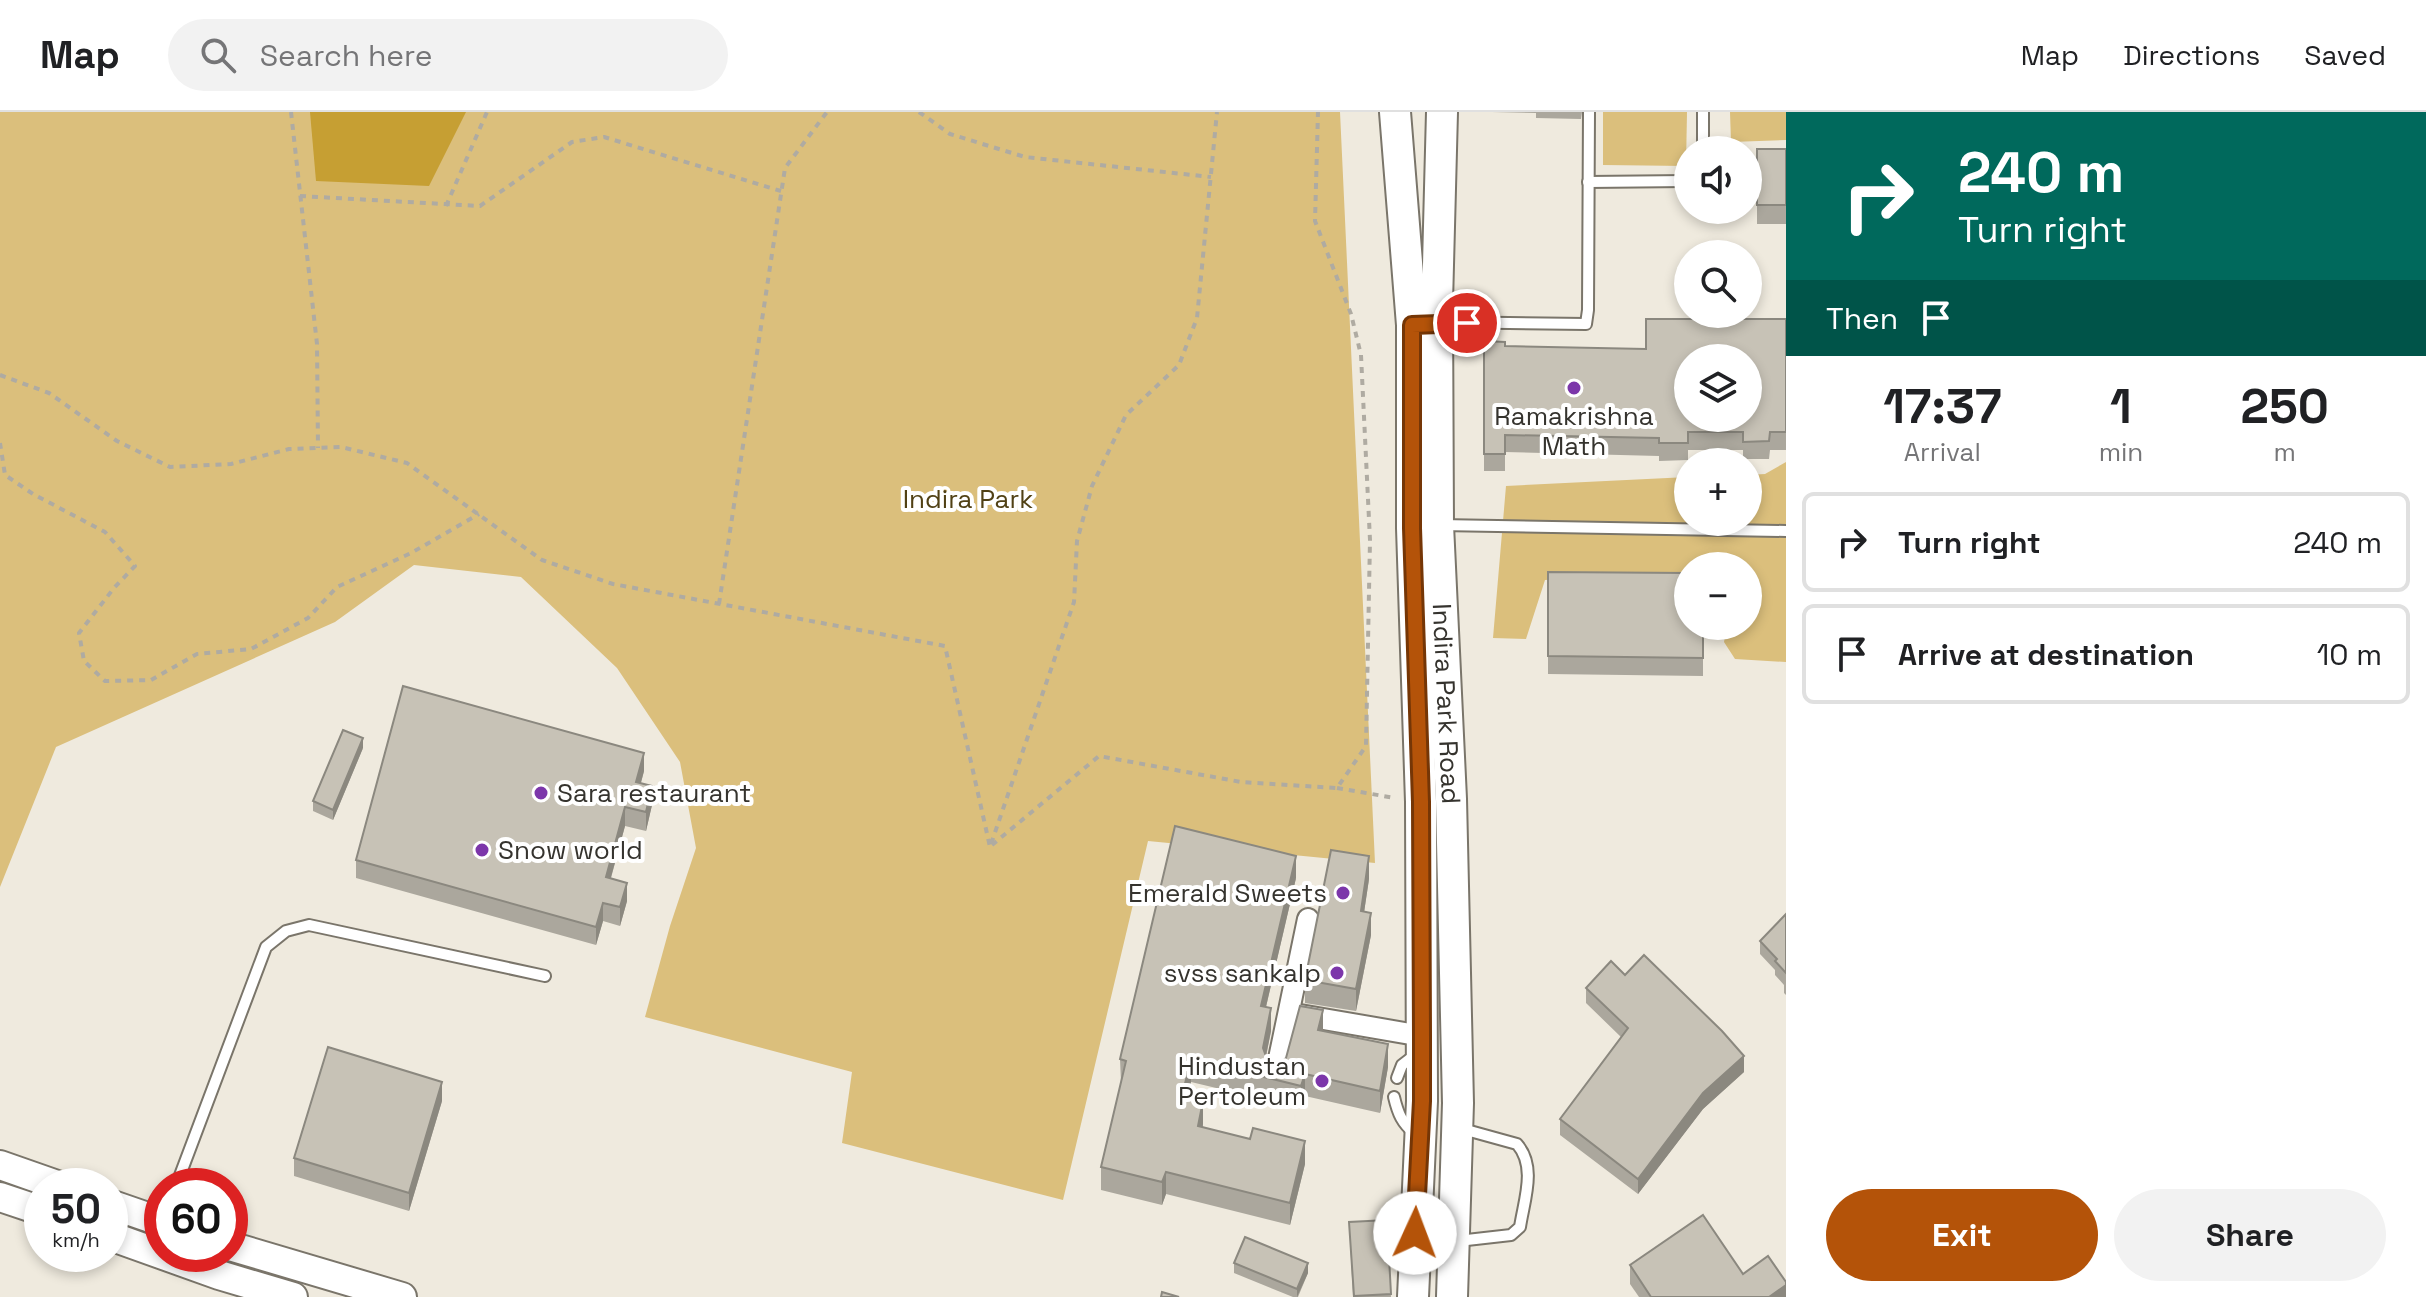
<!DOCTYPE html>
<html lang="en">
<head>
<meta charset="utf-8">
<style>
  :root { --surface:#fff; --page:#f2f2f2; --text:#202124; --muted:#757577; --line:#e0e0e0; --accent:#b45309 }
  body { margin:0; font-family:"Space Grotesk",sans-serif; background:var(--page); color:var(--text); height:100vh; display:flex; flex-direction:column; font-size:30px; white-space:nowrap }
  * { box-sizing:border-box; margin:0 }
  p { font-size:26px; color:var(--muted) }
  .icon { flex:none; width:44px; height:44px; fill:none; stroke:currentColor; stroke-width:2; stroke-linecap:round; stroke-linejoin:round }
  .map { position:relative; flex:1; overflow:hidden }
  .sheet { display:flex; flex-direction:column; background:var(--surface); width:640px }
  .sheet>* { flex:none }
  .banner { background:#00695c; color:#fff; overflow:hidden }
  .fabs { position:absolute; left:1674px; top:24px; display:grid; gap:16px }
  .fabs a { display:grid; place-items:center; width:88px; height:88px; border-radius:50%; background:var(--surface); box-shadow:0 4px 12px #0003; font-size:40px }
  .speed { position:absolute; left:24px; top:1056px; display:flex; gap:16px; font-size:40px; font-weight:700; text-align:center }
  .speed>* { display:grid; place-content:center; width:104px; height:104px; border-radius:50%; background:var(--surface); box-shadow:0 4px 12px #0003; line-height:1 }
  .speed small { font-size:20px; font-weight:400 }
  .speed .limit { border:12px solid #d22; background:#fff; color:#111 }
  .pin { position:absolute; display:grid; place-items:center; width:68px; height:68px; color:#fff; margin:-34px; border:4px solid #fff; border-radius:50%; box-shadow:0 2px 8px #0007 }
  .me { position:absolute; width:88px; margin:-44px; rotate:2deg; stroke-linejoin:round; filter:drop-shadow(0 0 6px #0008) }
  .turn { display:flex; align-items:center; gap:28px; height:168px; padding:0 40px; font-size:36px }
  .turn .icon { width:104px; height:104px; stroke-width:2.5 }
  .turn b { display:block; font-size:56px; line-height:68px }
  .then { display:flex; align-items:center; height:76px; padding:0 40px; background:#0003; gap:16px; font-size:30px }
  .eta { display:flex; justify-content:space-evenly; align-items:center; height:136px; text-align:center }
  .eta b { font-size:48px; font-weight:700; line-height:56px }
  .cta { display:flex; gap:16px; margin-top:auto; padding:16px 40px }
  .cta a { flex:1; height:92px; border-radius:48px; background:var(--accent); color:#fff; font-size:32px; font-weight:700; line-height:92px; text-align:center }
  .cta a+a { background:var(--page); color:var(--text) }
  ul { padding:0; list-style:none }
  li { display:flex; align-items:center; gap:24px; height:100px; margin:0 16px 12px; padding:0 24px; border:4px solid var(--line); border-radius:12px }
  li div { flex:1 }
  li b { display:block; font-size:30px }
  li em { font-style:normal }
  header { display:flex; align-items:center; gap:48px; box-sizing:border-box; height:112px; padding:0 40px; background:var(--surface); border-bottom:2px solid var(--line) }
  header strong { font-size:38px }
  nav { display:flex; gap:44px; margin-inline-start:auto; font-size:28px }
  .search { width:560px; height:72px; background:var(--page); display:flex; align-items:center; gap:20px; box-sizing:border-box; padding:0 28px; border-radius:44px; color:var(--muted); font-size:30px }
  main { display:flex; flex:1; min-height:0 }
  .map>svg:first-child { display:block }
</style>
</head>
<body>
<header>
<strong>Map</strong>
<div class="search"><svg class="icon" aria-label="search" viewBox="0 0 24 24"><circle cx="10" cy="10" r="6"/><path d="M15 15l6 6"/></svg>Search here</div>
<nav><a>Map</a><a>Directions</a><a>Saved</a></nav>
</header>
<main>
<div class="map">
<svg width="1786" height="1185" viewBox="0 0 1786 1185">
  <rect width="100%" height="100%" fill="#efeade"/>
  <!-- green -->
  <g fill="#dbbf7c">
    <path d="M0 0H1340L1375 751 1148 729 1063 1088 842 1031 852 960 645 905 670 814 696 736 680 650 617 556 521 465 414 453 335 510 56 635 0 775Z"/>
    <path d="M1603 0H1687L1686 54 1603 53Z"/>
    <path d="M1730 0H1786V28L1731 30Z"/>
    <path d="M1786 350V550L1735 547 1724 530 1727 514H1748V454H1688V465L1665 462 1545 468 1526 527 1493 526 1506 374 1688 365V410H1748V363L1765 362Z"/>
  </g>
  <!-- water -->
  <path fill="#c69f33" d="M310 0H466L429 74 316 69Z"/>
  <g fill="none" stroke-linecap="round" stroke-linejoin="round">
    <defs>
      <g id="lane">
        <path d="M1703 0V38"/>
        <path d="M1588 70 1688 69"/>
        <path d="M1440 210 1586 212 1588 198 1589 0"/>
        <path d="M1440 413 1786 419"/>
        <path d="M1397 966 1402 953 1415 943"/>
        <path d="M1394 985C1398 1002 1402 1011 1415 1022"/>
        <path d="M176 1074 266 835 286 819 309 813 545 864"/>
        <path d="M1458 1129 1511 1123 1520 1115C1524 1088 1537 1055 1517 1032L1459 1016"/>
      </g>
      <g id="street">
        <path d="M1300 903 1422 924"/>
        <path d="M1276 961 1308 807"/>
      </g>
      <g id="secondary">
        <path d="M0 1053 60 1074"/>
        <path d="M0 1085 42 1099"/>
        <path d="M110 1092 162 1110"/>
        <path d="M110 1124 219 1163 293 1185"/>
        <path d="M230 1134 402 1185"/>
      </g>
      <g id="primary">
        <path d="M1395 0 1412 213V416L1421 690 1422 989 1413 1185"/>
        <path id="s1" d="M1442 0 1437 191 1438 413 1451 687 1458 991 1452 1185"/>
      </g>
    </defs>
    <!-- lane casing -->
    <use href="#lane" stroke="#7a756a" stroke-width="14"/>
    <!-- street casing -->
    <use href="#street" stroke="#7a756a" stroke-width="24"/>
    <!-- secondary casing -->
    <use href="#secondary" stroke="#7a756a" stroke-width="32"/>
    <!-- primary casing -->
    <use href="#primary" stroke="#7a756a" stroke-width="34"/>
    <!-- path -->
    <g stroke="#afaba2" stroke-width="4" stroke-dasharray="6 6" stroke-linecap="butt">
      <path d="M291 0 317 232 318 336"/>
      <path d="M919 0 950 22 1025 45 1211 65"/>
      <path d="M300 84 480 94 572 30 604 25 781 79"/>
      <path d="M446 94 487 0"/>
      <path d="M0 263 49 281 117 329 170 355 231 352 289 337 341 335 407 351 542 448 613 472 945 534 990 735 1074 490 1077 429 1092 374 1126 303 1179 253 1197 206 1217 0"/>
      <path d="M0 331 5 363 33 382 105 420 135 454 114 476 79 521 84 549 105 569 151 568 197 542 251 537 308 506 337 475 411 441 479 402"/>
      <path d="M719 492 785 56 827 0"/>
      <path d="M1337 676 1395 686"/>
      <path d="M992 733 1099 644 1241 670 1337 676 1366 634 1370 428 1361 243 1351 202 1315 109 1318 0"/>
    </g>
    <!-- lane -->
    <use href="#lane" stroke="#fff" stroke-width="10"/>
    <!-- street -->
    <use href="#street" stroke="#fff" stroke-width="20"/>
    <!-- secondary -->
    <use href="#secondary" stroke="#fff" stroke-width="28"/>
    <!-- primary -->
    <use href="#primary" stroke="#fff" stroke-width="30"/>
  </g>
  <!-- wall -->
  <g fill="#aba79d">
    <path d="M1492 0H1582L1581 7 1536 6V1Z"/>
    <rect x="1757" y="37" width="29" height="75"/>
    <path d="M1786 207V338H1770L1769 347H1743V338H1688V348L1659 349V344L1505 340V359H1484V229L1505 234 1646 237Z"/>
    <path d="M1548 460 1703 514V564L1548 562Z"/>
    <path d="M363 636 333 708 313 699V689Z"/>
    <path d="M644 659 641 671 652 693 646 719 625 714 611 766 627 789 620 814 603 809 596 833 356 766V748Z"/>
    <path d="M1296 766 1266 895 1271 919 1266 945 1267 947 1273 951H1279L1323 919 1388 955 1380 1001 1305 984 1301 996 1191 970 1187 985 1203 1012V1015L1305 1052 1290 1113 1166 1082 1162 1093 1101 1078V1055L1121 970 1120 947Z"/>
    <path d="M1369 767 1364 800 1371 823 1356 899 1305 891V868Z"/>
    <path d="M1786 802V883L1784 881V873L1775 863V858L1760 842V829Z"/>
    <path d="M1586 876 1744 960 1703 997 1638 1082 1560 1023V1007L1621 925 1586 891Z"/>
    <path d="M442 989 409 1099 294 1064V1046Z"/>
    <path d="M1387 1108 1391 1185H1353L1349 1110Z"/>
    <path d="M1234 1151 1308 1161 1298 1185H1293L1234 1161Z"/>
    <path d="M1630 1153 1743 1162 1786 1185H1639L1630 1172Z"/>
  </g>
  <!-- shaded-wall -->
  <g fill="#8b887f">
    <path d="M363 626V636L333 708V698Z"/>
    <path d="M644 641V659L636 688V670Z"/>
    <path d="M652 674V693L646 719V700Z"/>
    <path d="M625 695V714L606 783V765Z"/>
    <path d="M1296 744V766L1261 916V894Z"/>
    <path d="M1369 744V767L1361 821V799Z"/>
    <path d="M627 771V789L620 814V795Z"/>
    <path d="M603 791V809L596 833V815Z"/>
    <path d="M1371 801V823L1356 899V877Z"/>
    <path d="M1271 896V919L1263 958V936Z"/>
    <path d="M1323 898V920L1318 918Z"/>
    <path d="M1388 932V955L1380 1001V979Z"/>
    <path d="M1744 944V960L1703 997 1638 1082V1067L1703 981Z"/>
    <path d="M1191 947V970L1182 1007V984Z"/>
    <path d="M1305 962V984L1301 996V974Z"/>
    <path d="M442 970V989L409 1099V1081Z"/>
    <path d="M1203 989V1012L1198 1037V1014Z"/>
    <path d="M1305 1029V1052L1290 1113V1091Z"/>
    <path d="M1166 1060V1082L1162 1093V1070Z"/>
    <path d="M1308 1151V1161L1297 1185V1177Z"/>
    <path d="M1786 1173V1185H1769Z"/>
  </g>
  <!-- building -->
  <g fill="#c7c2b6" stroke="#8b887f" stroke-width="2" fill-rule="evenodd">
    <rect x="1757" y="37" width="29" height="56"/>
    <path d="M1646 207H1786V320H1770L1769 329 1743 330V320H1688V331H1659V326L1505 323V342H1484V229L1505 230V234L1646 237ZM1688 246H1748V306H1688Z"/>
    <path d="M1548 460 1688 461V514H1703V546L1548 544Z"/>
    <path d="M403 574 644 641 636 670 652 674 646 700 625 695 606 765 627 771 620 795 603 791 596 815 356 748Z"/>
    <path d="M343 618 363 626 333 698 313 689Z"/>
    <path d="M1175 714 1296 744 1261 894 1271 896 1263 936 1267 947 1273 951H1279L1286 946 1300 894 1323 898 1318 918 1388 932 1380 979 1305 962 1301 974 1191 947 1182 984 1203 989 1198 1014 1250 1027 1253 1016 1305 1029 1290 1091 1166 1060 1162 1070 1101 1055 1126 949 1120 947Z"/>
    <path d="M1331 738 1369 744 1361 799 1371 801 1356 877 1305 868Z"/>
    <path d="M1786 802V861L1775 849 1777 847 1760 829Z"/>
    <path d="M1644 843 1722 919 1744 944 1703 981 1638 1067 1560 1007 1628 916 1586 876 1611 849 1625 863Z"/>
    <path d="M328 935 442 970 409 1081 294 1046Z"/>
    <path d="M1703 1103 1743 1162 1768 1144 1786 1170V1173L1769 1185H1651L1630 1153Z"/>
    <path d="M1387 1108 1391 1182 1354 1184 1349 1110Z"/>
    <path d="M1245 1125 1308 1151 1297 1177 1234 1151Z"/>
    <path d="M1162 1180 1179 1185H1161Z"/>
  </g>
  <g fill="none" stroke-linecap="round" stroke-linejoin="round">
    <defs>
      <path id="route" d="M1415 1121 1422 989V924L1421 690 1412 416V213L1467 211"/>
    </defs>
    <!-- route casing -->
    <use href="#route" stroke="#753606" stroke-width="20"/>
    <!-- route -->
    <use href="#route" stroke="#b45309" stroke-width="14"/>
  </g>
  <!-- markers -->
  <g fill="#7c36aa" stroke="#fff" stroke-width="3">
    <circle cx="1574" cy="276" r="8"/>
    <circle cx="541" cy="681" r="8"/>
    <circle cx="482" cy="738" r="8"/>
    <circle cx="1343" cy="781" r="8"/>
    <circle cx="1337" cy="861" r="8"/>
    <circle cx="1322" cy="969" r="8"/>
  </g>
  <g text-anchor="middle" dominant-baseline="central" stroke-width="8" stroke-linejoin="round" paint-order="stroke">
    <!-- poi labels -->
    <g font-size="26" fill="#35332e" stroke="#fff" text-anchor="end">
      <text x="1574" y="304" text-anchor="middle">Ramakrishna<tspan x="1574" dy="30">Math</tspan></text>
      <text x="557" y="681" text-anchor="start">Sara restaurant</text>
      <text x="498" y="738" text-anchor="start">Snow world</text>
      <text x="1327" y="781">Emerald Sweets</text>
      <text x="1321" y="861">svss sankalp</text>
      <text x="1306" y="954">Hindustan<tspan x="1306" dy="30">Pertoleum</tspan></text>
    </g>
    <!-- park labels -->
    <g font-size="26" fill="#514115" stroke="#fff">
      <text x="968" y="387">Indira Park</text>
    </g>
    <!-- street labels -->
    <g font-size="26" fill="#35332e" stroke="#fff">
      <text stroke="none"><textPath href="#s1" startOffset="592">Indira Park Road</textPath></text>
    </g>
  </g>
</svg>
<div class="fabs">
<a><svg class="icon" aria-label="sound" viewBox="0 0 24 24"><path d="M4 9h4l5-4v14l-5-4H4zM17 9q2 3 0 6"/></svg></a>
<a><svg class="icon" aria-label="search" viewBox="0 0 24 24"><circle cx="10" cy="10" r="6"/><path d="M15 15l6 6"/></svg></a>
<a><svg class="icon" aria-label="layers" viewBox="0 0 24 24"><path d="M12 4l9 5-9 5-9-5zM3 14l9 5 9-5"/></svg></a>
<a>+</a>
<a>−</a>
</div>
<div class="speed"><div>50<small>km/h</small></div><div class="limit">60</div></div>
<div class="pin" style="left:1467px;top:211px;background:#d93025"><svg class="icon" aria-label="arrive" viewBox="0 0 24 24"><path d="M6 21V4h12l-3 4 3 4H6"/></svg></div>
<svg class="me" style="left:1415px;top:1121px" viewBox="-20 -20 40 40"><circle r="19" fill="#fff"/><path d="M0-13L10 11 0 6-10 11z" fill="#b45309"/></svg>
</div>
<section class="sheet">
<div class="banner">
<div class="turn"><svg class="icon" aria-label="right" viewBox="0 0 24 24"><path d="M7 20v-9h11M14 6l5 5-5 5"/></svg><div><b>240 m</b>Turn right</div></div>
<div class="then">Then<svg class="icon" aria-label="arrive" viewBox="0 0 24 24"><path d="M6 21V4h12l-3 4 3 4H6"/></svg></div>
</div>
<div class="eta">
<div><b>17:37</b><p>Arrival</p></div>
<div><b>1</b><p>min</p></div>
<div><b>250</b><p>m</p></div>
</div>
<ul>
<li><svg class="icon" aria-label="right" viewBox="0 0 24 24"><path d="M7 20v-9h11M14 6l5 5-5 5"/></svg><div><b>Turn right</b></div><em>240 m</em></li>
<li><svg class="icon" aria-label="arrive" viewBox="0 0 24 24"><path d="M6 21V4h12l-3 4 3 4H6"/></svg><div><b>Arrive at destination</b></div><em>10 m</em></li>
</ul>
<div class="cta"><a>Exit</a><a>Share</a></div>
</section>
</main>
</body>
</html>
